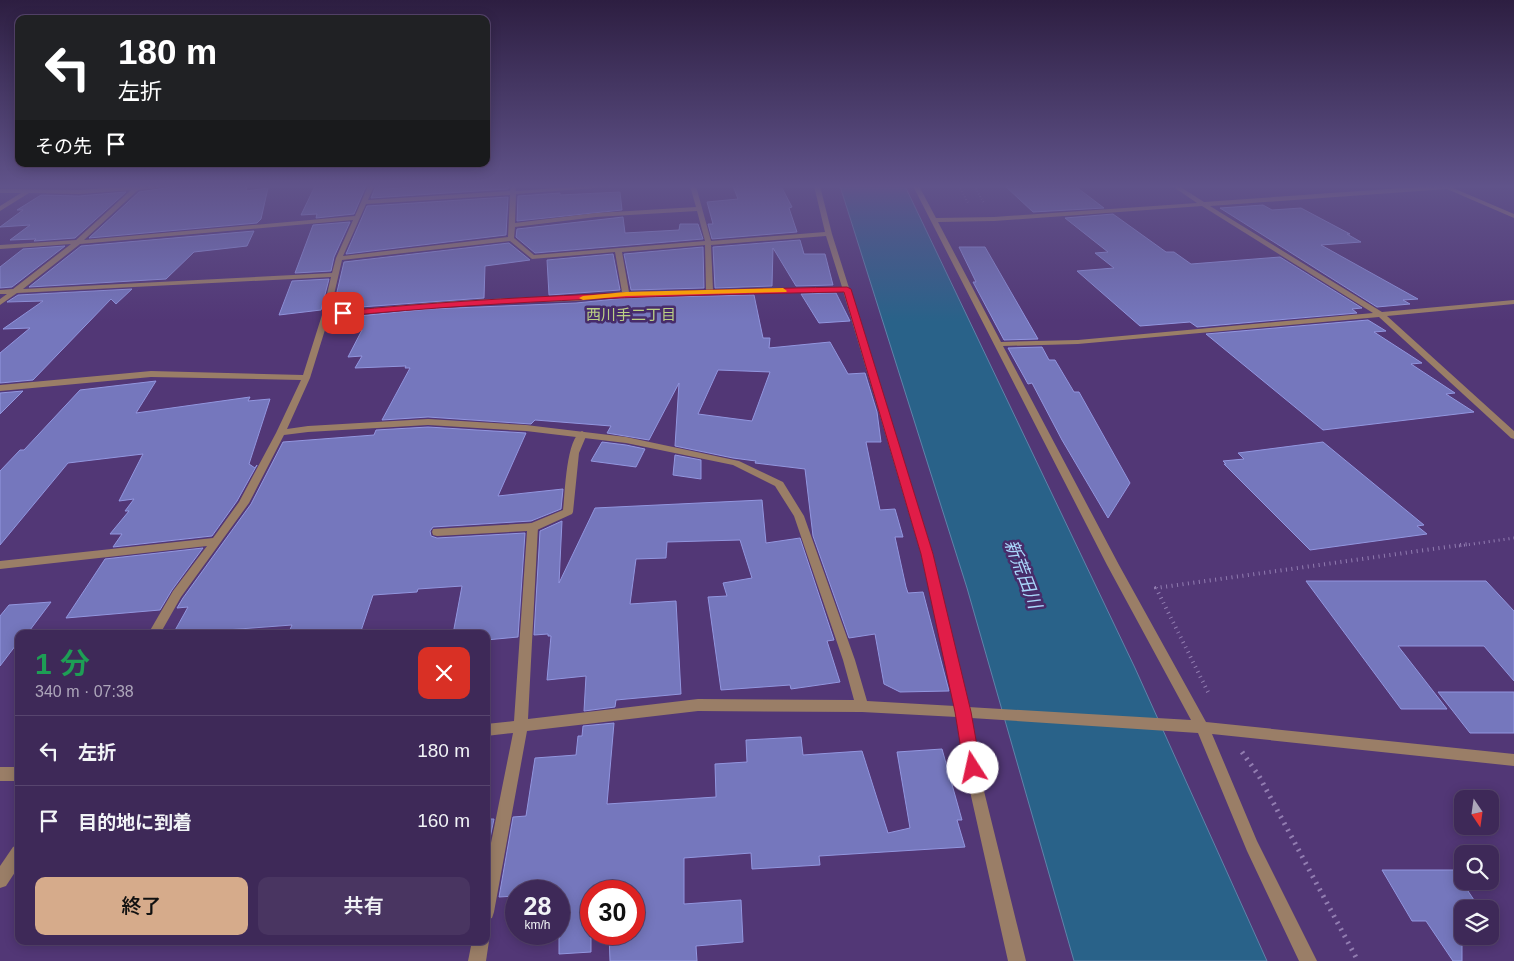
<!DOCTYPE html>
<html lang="ja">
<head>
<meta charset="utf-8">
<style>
  :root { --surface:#3e2958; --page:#493561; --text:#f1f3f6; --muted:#ada6ba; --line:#57456e; --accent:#d6ab8b }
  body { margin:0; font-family:Helvetica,"Noto Sans JP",sans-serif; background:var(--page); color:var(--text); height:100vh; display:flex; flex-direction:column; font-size:19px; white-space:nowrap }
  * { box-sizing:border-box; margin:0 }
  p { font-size:16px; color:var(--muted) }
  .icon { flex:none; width:28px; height:28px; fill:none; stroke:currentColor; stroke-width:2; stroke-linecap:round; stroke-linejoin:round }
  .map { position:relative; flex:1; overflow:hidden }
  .panel { position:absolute; left:15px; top:630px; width:475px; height:315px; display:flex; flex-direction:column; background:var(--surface); border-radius:10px; box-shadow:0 2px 12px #0003,0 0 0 1px var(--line) }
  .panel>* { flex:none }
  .guide { position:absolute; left:15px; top:15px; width:475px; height:152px; border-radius:10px; box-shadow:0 2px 12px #0003,0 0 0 1px var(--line); background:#202124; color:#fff; overflow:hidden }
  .needle { width:32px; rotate:167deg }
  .tools { position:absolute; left:1454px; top:790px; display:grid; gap:10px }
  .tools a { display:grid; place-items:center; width:45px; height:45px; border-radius:10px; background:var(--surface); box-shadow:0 2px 12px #0003,0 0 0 1px var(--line); font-size:25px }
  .speed { position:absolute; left:505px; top:880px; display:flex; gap:10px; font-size:25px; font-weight:700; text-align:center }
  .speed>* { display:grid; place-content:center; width:65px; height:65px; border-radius:50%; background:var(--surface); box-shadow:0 2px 12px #0003,0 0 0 1px var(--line); line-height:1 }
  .speed small { font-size:12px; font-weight:400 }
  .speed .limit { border:8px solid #d22; background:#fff; color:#111 }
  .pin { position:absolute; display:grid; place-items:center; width:42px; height:42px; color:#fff; margin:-21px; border-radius:10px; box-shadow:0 2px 8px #0006 }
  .me { position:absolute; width:55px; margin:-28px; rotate:350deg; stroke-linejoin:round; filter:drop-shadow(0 0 4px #0008) }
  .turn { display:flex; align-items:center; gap:18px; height:105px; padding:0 20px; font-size:22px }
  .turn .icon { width:65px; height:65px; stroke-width:2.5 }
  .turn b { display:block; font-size:35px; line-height:42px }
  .then { display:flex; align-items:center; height:48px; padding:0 20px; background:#0003; gap:10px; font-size:19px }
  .round { display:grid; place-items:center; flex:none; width:52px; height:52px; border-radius:10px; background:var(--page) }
  .overview { display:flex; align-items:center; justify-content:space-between; height:85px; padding:0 20px }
  h1 { font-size:30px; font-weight:600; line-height:38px; color:#1e9e55 }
  .action { display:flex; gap:10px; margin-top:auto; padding:10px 20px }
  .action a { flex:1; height:58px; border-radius:10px; background:var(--accent); color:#111; font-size:20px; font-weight:600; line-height:58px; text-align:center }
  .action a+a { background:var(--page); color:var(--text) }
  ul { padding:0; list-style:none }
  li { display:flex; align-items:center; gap:15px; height:70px; padding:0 20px; border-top:1px solid var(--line) }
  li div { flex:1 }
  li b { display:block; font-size:19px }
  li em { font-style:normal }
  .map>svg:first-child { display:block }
</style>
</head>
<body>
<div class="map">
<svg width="1514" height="961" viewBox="0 0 1514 961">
  <rect width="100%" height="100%" fill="#523776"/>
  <!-- water -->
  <path fill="#296289" stroke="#5f83aa" d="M840 186H905L1135 668 1267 961H1074L967 588Z"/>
  <!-- building -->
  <g fill="#7577bd" stroke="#9296df" fill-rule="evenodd">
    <path d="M179 186H247L246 191 268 188 261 219 257 223 89 238 139 192Z"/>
    <path d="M315 186H366L354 214 316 218 317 214 301 215Z"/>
    <path d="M376 186H386V189L423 186H509L508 189 371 198Z"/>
    <path d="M733 186H781L792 207 789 208 797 232 712 239 708 224H713L707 202 738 199Z"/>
    <path d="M1005 186H1075L1104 208 1033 212Z"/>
    <path d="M126 192 75 238 34 241 36 239 10 240 30 225 0 227 23 210H17L41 195 79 196Z"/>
    <path d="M620 192 622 210 517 221 518 196 560 193V195Z"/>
    <path d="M508 197 506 235 346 254 367 206Z"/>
    <path d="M1263 205 1272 210 1301 208 1350 234H1347L1361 242 1321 245 1418 299 1403 300 1410 304 1377 307 1220 208Z"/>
    <path d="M1113 214 1166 252H1174L1191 264 1280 257 1362 308 1352 309 1357 313 1197 327 1190 322 1140 326 1077 271 1114 268 1095 253 1108 252 1065 218Z"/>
    <path d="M623 217 625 233 679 230 680 224H698L703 239 535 253 516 237 517 229Z"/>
    <path d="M350 222 334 257 331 271 295 273 313 225Z"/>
    <path d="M254 231 247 246 194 252 166 279 29 287 81 246Z"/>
    <path d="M800 240 804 254H825L833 285 796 286 773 248 772 286 715 288 713 247Z"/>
    <path d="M509 243 530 260 485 266 484 298 333 309 344 262Z"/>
    <path d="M65 246 12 287 0 288V267L23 249Z"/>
    <path d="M703 247 704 288 631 290 624 254Z"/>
    <path d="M959 247H985L1038 339 1004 340 973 282H976Z"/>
    <path d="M613 254 620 290 549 295 547 260Z"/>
    <path d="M329 279 321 310 279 315 292 281Z"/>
    <path d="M132 289 116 304 111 299 33 380 0 383V353L30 328 3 329 43 301 7 302 18 295Z"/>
    <path d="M836 293 850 321 819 323 801 294Z"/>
    <path d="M754 295 763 338H770L769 348 830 342 848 374 865 373 877 412 881 442H866L880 510 895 509 903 537H895L906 587 908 593 923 592 949 691 900 692 884 684 875 634 849 638 813 536 805 469 755 463 756 461 733 458 675 446 679 383 649 440 607 433 611 426 535 420 531 424 428 417 382 420 410 368H405L406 366 355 368 362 356 348 357 362 330 339 331 348 317 430 309 576 303 626 298ZM718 370 770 372 752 421 698 414Z"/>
    <path d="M1368 320 1386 331 1374 332 1422 363 1411 364 1455 393 1446 394 1474 412 1323 430 1206 334Z"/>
    <path d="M1042 347 1049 360H1055L1074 392H1079L1130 483 1108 518 1062 440 1032 383 1028 384 1008 348Z"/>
    <path d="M156 381 136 413 250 397 248 401 270 399 249 464 255 468 257 465 237 501 212 536 113 547 122 534H110L129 511H125L134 499 119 501 143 454 68 463 0 545V471L20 450H24L80 390Z"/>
    <path d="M23 391 0 414V393Z"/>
    <path d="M428 427 526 433 498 496 563 489 561 509 531 521 433 527 430 531 431 536 437 538 525 533 518 637 486 640V634H453L462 586 418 589 417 592 373 595 360 634H288L292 625 173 634 188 607 177 608 183 598 251 504 283 442 374 435 376 430Z"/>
    <path d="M602 442 626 445 645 449 636 467 591 461Z"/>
    <path d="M1323 442 1424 525 1417 526 1427 534 1310 550 1224 464H1226L1223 461 1244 459 1238 453Z"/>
    <path d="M675 455 701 460V479L673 475Z"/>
    <path d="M762 500 766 543 800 538 834 640 827 641 840 682 791 689 790 685 721 690 708 597 727 596 723 583 752 578 740 540 667 542 666 558 636 559 630 604 676 601 681 694 616 700 615 707 584 711 586 676 547 680 551 636H548V634L534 635 540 531 562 521 559 583 595 508Z"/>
    <path d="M203 548 172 590 160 610 66 618 105 559Z"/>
    <path d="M1306 581H1486L1514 611V681L1484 646H1398L1447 709H1401Z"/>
    <path d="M51 602 27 634H19V641L0 666V616L9 605Z"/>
    <path d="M1438 692H1514V733H1470Z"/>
    <path d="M614 723 607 804 716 797 715 764 747 762 746 740 801 737 803 755 862 751 888 833 910 828 897 752 942 749 962 820H957L965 847 819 856 820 865 752 869 751 853 684 858V904L741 900 743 942 696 946 697 961H610L609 934H634V891H591V952L559 954V891H516V896L499 897 513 817 526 816 535 758 576 755 578 736H582L583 726Z"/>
    <path d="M486 819H494L486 857Z"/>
    <path d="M1382 870H1454L1480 909H1462V961H1453L1426 921H1412Z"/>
  </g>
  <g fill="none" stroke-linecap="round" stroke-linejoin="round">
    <!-- path-far3 -->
    <g stroke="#927db1" stroke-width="2" stroke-dasharray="0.5 2.5" stroke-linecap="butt">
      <path d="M959 186 968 203"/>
      <path d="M974 186 984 203"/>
    </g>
    <!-- path-far2 -->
    <path stroke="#927db1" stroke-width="3" stroke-dasharray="1 4" stroke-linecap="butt" d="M1459 546 1514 538"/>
    <!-- path-far1 -->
    <path stroke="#927db1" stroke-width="4" stroke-dasharray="1 4.5" stroke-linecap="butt" d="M1208 692 1156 588 1468 544"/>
    <!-- path -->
    <path stroke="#927db1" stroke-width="5" stroke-dasharray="2 5.5" stroke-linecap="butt" d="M1242 752 1259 776 1358 961"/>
    <!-- lane -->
    <path fill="#9a7e67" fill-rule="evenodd" d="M582 431 587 434 579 453 573 512 572 514 537 530H529L528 527 529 524 563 510C565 494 566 437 582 431Z"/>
    <!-- street -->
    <g fill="#9a7e67" fill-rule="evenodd">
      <path d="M141 186H177L138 190 84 240 355 216 368 186H374L368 200 510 191 511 186H515L516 191 585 186H621L516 194 515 223 596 213 696 207 690 186H696L711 241 825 232 814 186H820L832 234 933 554 968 707 1191 720 1107 565 913 186H919L936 218 994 217 1197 203 1172 186H1179L1204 202 1432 186H1464L1453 188 1514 214V218L1447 189 1210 206 1382 312 1514 300V304L1387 316 1514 431V439L1511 438 1379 317 1078 344 1003 346 1119 565 1206 722 1514 754V766L1212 734 1257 841 1317 961H1299L1247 851 1198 733 971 718 983 787 1026 961H1008L969 787 957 717 862 712 698 711 527 731 494 912 492 918 486 920V868L513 733 486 736V724L514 721 527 531 437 536 433 535 432 532 433 529 533 523 538 527 528 719 698 699 854 700 843 660 794 516 775 486 733 465 626 443 526 431 428 425 308 432 284 435 249 503 181 597 160 634H148L173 591 207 546 0 569V561L213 538 239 502 276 433 301 380 151 377 0 391V385L151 371 303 375 322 315 331 277 17 293 0 305V299L7 294H0V290L13 289 71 244 0 249V245L76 240 131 190 79 194 29 193 0 211V206L21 193H0V189L79 190ZM510 195 508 237 343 256 366 204ZM1202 206 1373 313 1078 340 1001 342 938 222 994 221ZM697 211 705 241 534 255 514 238 515 227 596 217ZM353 220 336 258 332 273 23 289 80 244ZM826 236 842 287 713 290 711 245ZM510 241 532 259 615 252 622 292C579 297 536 297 493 299 439 301 385 307 330 312L342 260ZM705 245 706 290 629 292 622 252ZM843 291 921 554 955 706 867 701 855 660 804 516 783 482 739 461 626 437 526 425 428 419 308 426 287 429 310 378 329 317 430 307 494 303 576 301 626 296Z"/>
      <rect x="0" y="767" width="19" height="14"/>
      <path d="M19 844V866L6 886 0 888V866L13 847Z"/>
      <path d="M486 935 489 941 486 961H468L472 941H486Z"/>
    </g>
  </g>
  <!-- sky -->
  <linearGradient id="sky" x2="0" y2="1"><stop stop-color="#2d1e41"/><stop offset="0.58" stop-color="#60538a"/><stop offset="1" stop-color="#60538a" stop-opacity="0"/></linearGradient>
  <rect width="1514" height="321" fill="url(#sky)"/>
  <!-- route -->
  <path fill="#e11d48" stroke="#92132f" d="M847 287 851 289 933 554 971 712 981 768 978 774 973 776 967 774 964 768 955 712 921 554 844 292C676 295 510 300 343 316L339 313 343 311C511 295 679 290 847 287Z"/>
  <!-- slow -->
  <path fill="#f59e0b" d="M783 288 787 291 786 292 626 296 583 300 579 298 583 296 626 292Z"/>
  <g text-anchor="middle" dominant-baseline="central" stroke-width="5" stroke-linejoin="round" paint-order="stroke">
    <!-- far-neighbourhood labels -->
    <g font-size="15" fill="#bbd085" stroke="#472c6a">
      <text x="631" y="314">西川手二丁目</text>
    </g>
    <!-- water labels -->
    <g font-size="18" font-style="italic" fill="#aad8fc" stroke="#472c6a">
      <text transform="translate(1023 574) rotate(69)">新荒田川</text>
    </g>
  </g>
</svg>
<div class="tools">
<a><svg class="needle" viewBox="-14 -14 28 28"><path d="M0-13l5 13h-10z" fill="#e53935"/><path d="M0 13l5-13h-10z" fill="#ada6ba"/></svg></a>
<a><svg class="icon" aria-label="search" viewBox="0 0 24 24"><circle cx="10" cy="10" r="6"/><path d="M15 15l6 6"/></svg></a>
<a><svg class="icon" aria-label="layers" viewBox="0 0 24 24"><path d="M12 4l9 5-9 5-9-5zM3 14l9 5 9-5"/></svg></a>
</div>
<div class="speed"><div>28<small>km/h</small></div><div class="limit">30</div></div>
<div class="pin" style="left:343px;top:313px;background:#d93025"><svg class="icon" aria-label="arrive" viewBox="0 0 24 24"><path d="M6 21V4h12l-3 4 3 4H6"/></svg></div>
<svg class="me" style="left:973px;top:768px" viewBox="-20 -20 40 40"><circle r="19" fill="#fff"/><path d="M0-13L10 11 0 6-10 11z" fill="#e11d48"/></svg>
<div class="guide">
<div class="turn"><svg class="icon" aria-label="left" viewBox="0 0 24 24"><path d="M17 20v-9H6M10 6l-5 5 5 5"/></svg><div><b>180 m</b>左折</div></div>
<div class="then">その先<svg class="icon" aria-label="arrive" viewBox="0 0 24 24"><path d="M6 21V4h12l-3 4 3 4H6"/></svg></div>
</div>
<section class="panel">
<div class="overview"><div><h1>1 分</h1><p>340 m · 07:38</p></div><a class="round" style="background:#d93025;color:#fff"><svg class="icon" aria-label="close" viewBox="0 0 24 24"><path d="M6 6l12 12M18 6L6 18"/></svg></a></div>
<ul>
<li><svg class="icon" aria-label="left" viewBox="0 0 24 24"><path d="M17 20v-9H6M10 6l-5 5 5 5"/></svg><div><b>左折</b></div><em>180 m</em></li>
<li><svg class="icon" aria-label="arrive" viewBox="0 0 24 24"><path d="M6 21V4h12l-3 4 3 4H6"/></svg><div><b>目的地に到着</b></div><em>160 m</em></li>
</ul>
<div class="action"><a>終了</a><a>共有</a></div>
</section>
</div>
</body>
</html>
